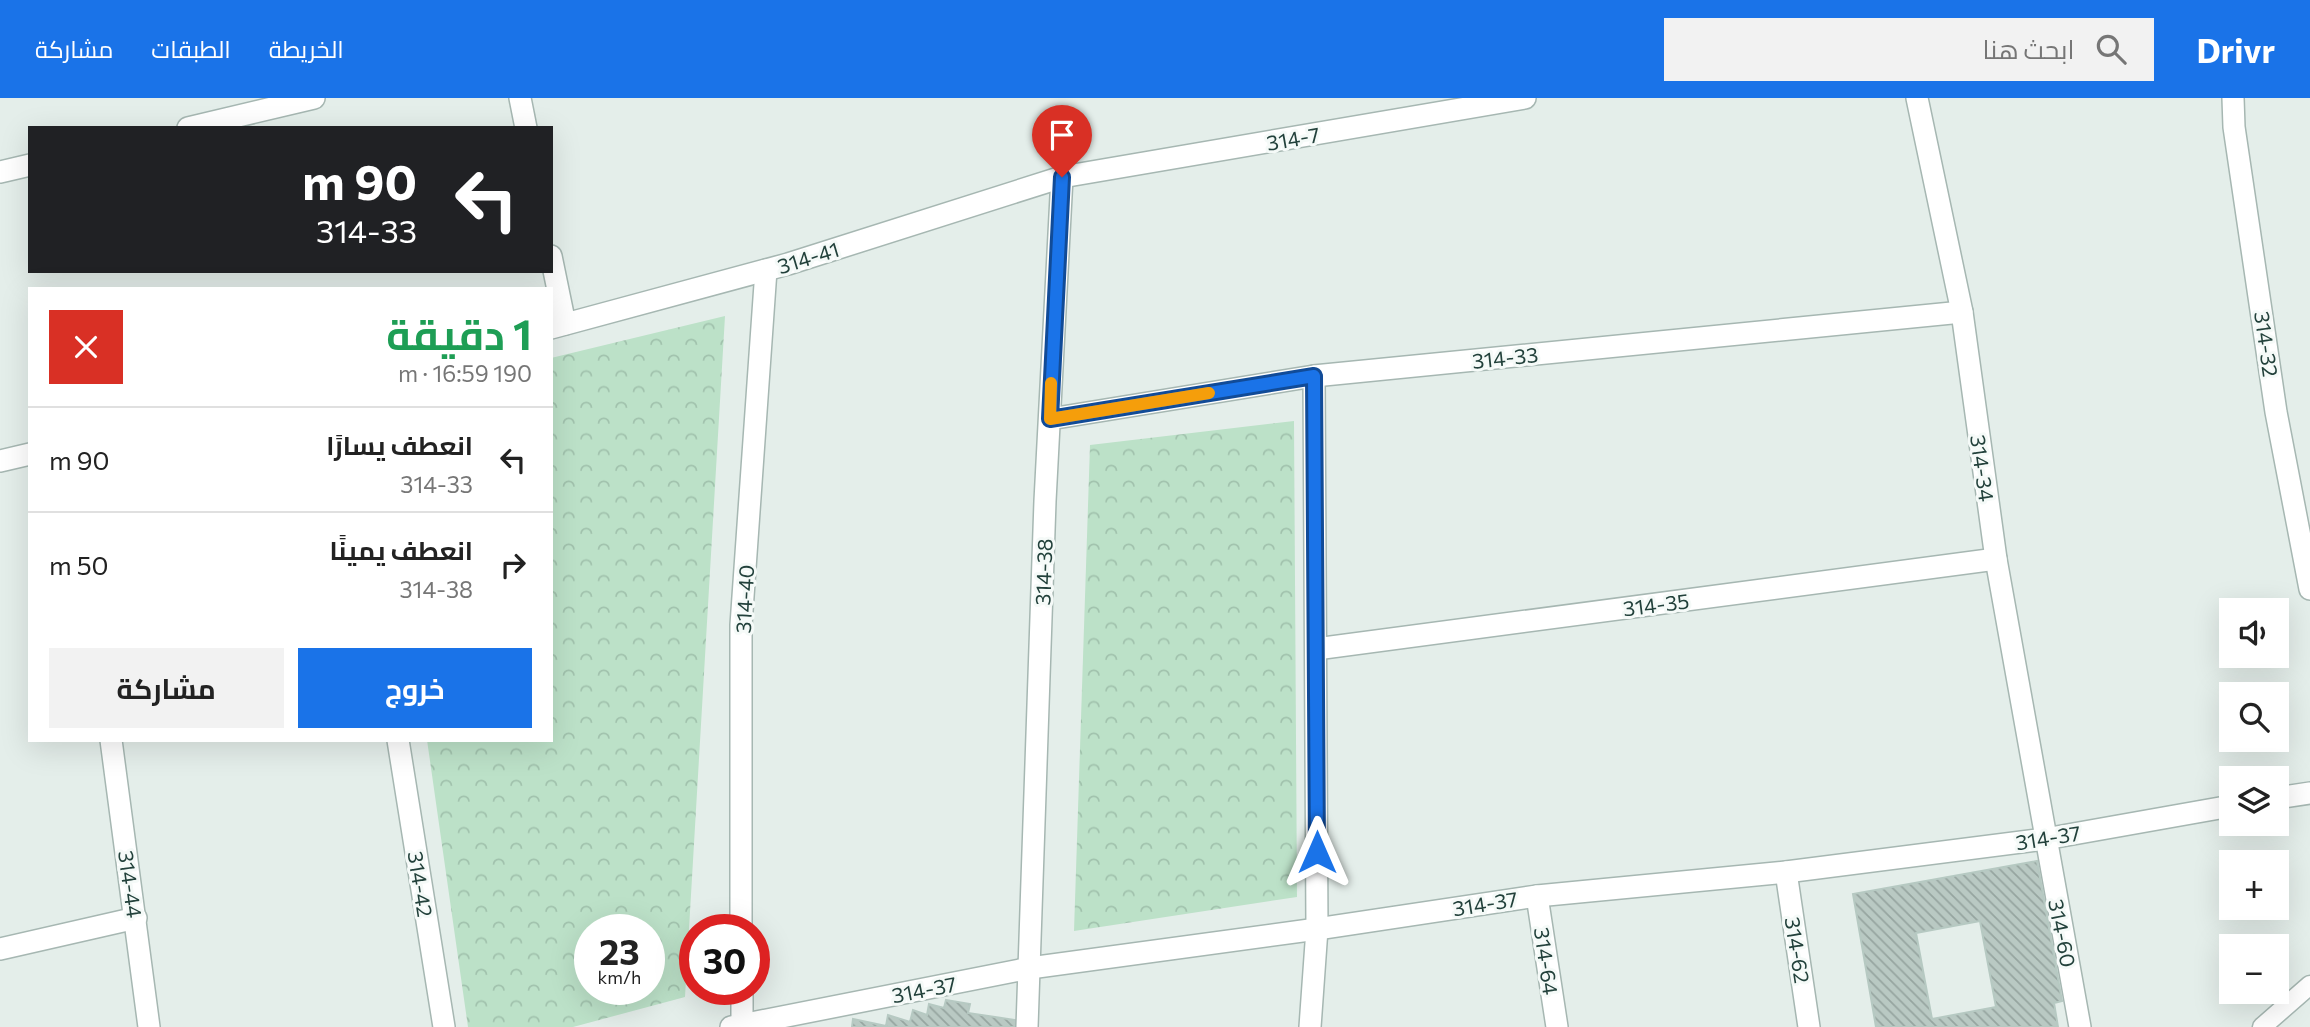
<!DOCTYPE html>
<html lang="ar">
<head>
<meta charset="utf-8">
<style>
  :root { --surface:#fff; --page:#f2f2f2; --text:#222; --muted:#767676; --line:#e0e0e0; --accent:#1a73e8 }
  body { margin:0; font-family:Commissioner,Cairo,sans-serif; background:var(--page); color:var(--text); direction:rtl; height:100vh; display:flex; flex-direction:column; font-size:26px; white-space:nowrap }
  * { box-sizing:border-box; margin:0 }
  p { font-size:23px; color:var(--muted) }
  .icon { flex:none; width:38px; height:38px; fill:none; stroke:currentColor; stroke-width:2; stroke-linecap:round; stroke-linejoin:round }
  .map { position:relative; flex:1; overflow:hidden; direction:ltr }
  .panel { position:absolute; left:28px; top:189px; width:525px; height:455px; display:flex; flex-direction:column; background:var(--surface); border-radius:0px; box-shadow:0 7px 28px #0002; direction:rtl }
  .panel>* { flex:none }
  .top-card { position:absolute; left:28px; top:28px; width:525px; height:147px; border-radius:0px; box-shadow:0 7px 28px #0002; direction:rtl; background:#202124; color:#fff; overflow:hidden }
  .fabs { position:absolute; left:2219px; top:500px; display:grid; gap:14px }
  .fabs a { display:grid; place-items:center; width:70px; height:70px; border-radius:0px; background:var(--surface); box-shadow:0 7px 28px #0002; font-size:35px }
  .speed { position:absolute; left:574px; top:816px; display:flex; gap:14px; font-size:35px; font-weight:700; text-align:center }
  .speed>* { display:grid; place-content:center; width:91px; height:91px; border-radius:50%; background:var(--surface); box-shadow:0 7px 28px #0002; line-height:1 }
  .speed small { font-size:18px; font-weight:400 }
  .speed .limit { border:10px solid #d22; background:#fff; color:#111 }
  .pin { position:absolute; display:grid; place-items:center; width:60px; height:60px; color:#fff; margin:-72px -30px; border-radius:50% 50% 50% 0; rotate:-45deg; box-shadow:0 0 7px #0007 }
  .pin .icon { rotate:45deg }
  .me { position:absolute; width:77px; margin:-38px; rotate:0deg; stroke-linejoin:round; filter:drop-shadow(0 0 5px #0008) }
  .turn { display:flex; align-items:center; gap:24px; height:147px; padding:0 21px; font-size:32px }
  .turn .icon { width:91px; height:91px; stroke-width:2.5 }
  .turn b { display:block; font-size:49px; line-height:60px }
  .round { display:grid; place-items:center; flex:none; width:74px; height:74px; border-radius:0px; background:var(--page) }
  .summary { display:flex; align-items:center; justify-content:space-between; height:119px; padding:0 21px }
  h1 { font-size:42px; font-weight:700; line-height:52px; color:#1e9e55 }
  .action { display:flex; gap:14px; margin-top:auto; padding:14px 21px }
  .action a { flex:1; height:80px; border-radius:0px; background:var(--accent); color:#fff; font-size:28px; font-weight:700; line-height:80px; text-align:center }
  .action a+a { background:var(--page); color:var(--text) }
  ul { padding:0; list-style:none }
  li { display:flex; align-items:center; gap:21px; height:105px; padding:0 21px; border-top:2px solid var(--line) }
  li div { flex:1 }
  li b { display:block; font-size:26px }
  li em { font-style:normal }
  header { display:flex; align-items:center; gap:42px; box-sizing:border-box; height:98px; padding:0 35px; background:var(--accent); color:#fff }
  header strong { font-size:33px }
  nav { display:flex; gap:38px; margin-inline-start:auto; font-size:24px }
  .search { width:490px; height:63px; background:var(--page); display:flex; align-items:center; gap:18px; box-sizing:border-box; padding:0 24px; border-radius:0px; color:var(--muted); font-size:26px }
  .map>svg:first-child { display:block }
</style>
</head>
<body>
<header>
<strong>Drivr</strong>
<div class="search"><svg class="icon" aria-label="search" viewBox="0 0 24 24"><circle cx="10" cy="10" r="6"/><path d="M15 15l6 6"/></svg>ابحث هنا</div>
<nav><a>الخريطة</a><a>الطبقات</a><a>مشاركة</a></nav>
</header>
<div class="map">
<svg width="2310" height="929" viewBox="0 0 2310 929">
  <defs>
    <pattern id="forest-crowns" width="20" height="18" patternUnits="userSpaceOnUse" patternTransform="scale(1.75)"><rect width="20" height="18" fill="#bce1c8"/><path d="M2 6a3 3 0 1 1 6 0M12 15a3 3 0 1 1 6 0" fill="none" stroke="#a1c2ad"/></pattern>
    <pattern id="building-back-hatch" width="6" height="6" patternUnits="userSpaceOnUse" patternTransform="scale(1.75)"><rect width="6" height="6" fill="#b9c9c3"/><path d="M-1 5l2 2M0 0l6 6M5-1l2 2" fill="none" stroke="#96a5a0"/></pattern>
  </defs>
  <rect width="100%" height="100%" fill="#e4eeea"/>
  <!-- forest -->
  <g fill="url(#forest-crowns)" fill-rule="evenodd">
    <path d="M725 218 685 899 573 929H468L427 642H551V260ZM590 831H649V891H590Z"/>
    <path d="M1294 323 1297 799 1074 833 1090 347Z"/>
  </g>
  <!-- building -->
  <g fill="url(#building-back-hatch)" stroke="#b6c9c2" stroke-width="2" fill-rule="evenodd">
    <path d="M2037 763 2062 903 2054 905 2058 929H1876L1853 796ZM1980 823 1996 909 1932 921 1916 835Z"/>
    <path d="M946 902 970 906 968 915 1022 923 1021 929H852L853 921 886 928 888 917 910 924 913 912 927 917 929 906 944 910Z"/>
  </g>
  <g fill="none" stroke-linecap="round" stroke-linejoin="round">
    <defs>
      <path id="service" d="M2262 929 2310 887"/>
      <g id="minor">
        <path d="M520 0 526 30"/>
        <path d="M1917 0 1962 214 1996 461 2080 929"/>
        <path d="M2233 0 2234 29 2276 314 2310 491"/>
        <path d="M188 30 314 0"/>
        <path d="M0 74 30 67"/>
        <path d="M551 158 565 226"/>
        <path d="M551 230 788 166 1062 79 1525 0"/>
        <path d="M1050 321 1314 278 1962 214"/>
        <path d="M0 363 30 356"/>
        <path d="M1316 551 1996 461"/>
        <path d="M111 642 149 929"/>
        <path d="M398 642 444 929"/>
        <path d="M2277 700 2310 695"/>
        <path d="M1786 774 1809 929"/>
        <path d="M1537 798 1557 929"/>
        <path d="M741 831V527L766 172"/>
        <path d="M0 851 136 820"/>
        <path d="M742 891V929"/>
        <path d="M731 929 1030 870 1317 831 1537 798 1786 774 2045 741 2231 708"/>
        <path d="M1027 929 1045 403 1062 79"/>
        <path d="M1310 929 1317 831 1314 278"/>
      </g>
    </defs>
    <!-- service casing -->
    <use href="#service" stroke="#a6b7b2" stroke-width="21"/>
    <!-- minor casing -->
    <use href="#minor" stroke="#a6b7b2" stroke-width="24"/>
    <!-- service -->
    <use href="#service" stroke="#fff" stroke-width="18"/>
    <!-- minor -->
    <use href="#minor" stroke="#fff" stroke-width="21"/>
  </g>
  <g fill="none" stroke-linecap="round" stroke-linejoin="round">
    <defs>
      <path id="route" d="M1062 79 1050 321 1314 278 1317 754"/>
    </defs>
    <!-- route casing -->
    <use href="#route" stroke="#114b97" stroke-width="18"/>
    <!-- route -->
    <use href="#route" stroke="#1a73e8" stroke-width="12"/>
    <!-- slow -->
    <path stroke="#f59e0b" stroke-width="12" d="M1051 285 1050 321 1209 295"/>
  </g>
  <g text-anchor="middle" dominant-baseline="central" stroke-width="6" stroke-linejoin="round" paint-order="stroke">
    <!-- street labels -->
    <g font-size="21" fill="#22413b" stroke="#f5faf8">
      <text transform="translate(1293 40) rotate(-10)">314-7</text>
      <text transform="translate(808 159) rotate(-17)">314-41</text>
      <text transform="translate(2267 246) rotate(82)">314-32</text>
      <text transform="translate(1505 259) rotate(-6)">314-33</text>
      <text transform="translate(1983 370) rotate(82)">314-34</text>
      <text transform="translate(1043 474) rotate(-88)">314-38</text>
      <text transform="translate(744 501) rotate(-87)">314-40</text>
      <text transform="translate(1656 506) rotate(-7)">314-35</text>
      <text transform="translate(2048 739) rotate(-9)">314-37</text>
      <text transform="translate(131 786) rotate(82)">314-44</text>
      <text transform="translate(421 786) rotate(81)">314-42</text>
      <text transform="translate(1485 805) rotate(-9)">314-37</text>
      <text transform="translate(2063 835) rotate(79)">314-60</text>
      <text transform="translate(1798 852) rotate(81)">314-62</text>
      <text transform="translate(1547 863) rotate(82)">314-64</text>
      <text transform="translate(924 891) rotate(-11)">314-37</text>
    </g>
  </g>
</svg>
<div class="fabs">
<a><svg class="icon" aria-label="sound" viewBox="0 0 24 24"><path d="M4 9h4l5-4v14l-5-4H4zM17 9q2 3 0 6"/></svg></a>
<a><svg class="icon" aria-label="search" viewBox="0 0 24 24"><circle cx="10" cy="10" r="6"/><path d="M15 15l6 6"/></svg></a>
<a><svg class="icon" aria-label="layers" viewBox="0 0 24 24"><path d="M12 4l9 5-9 5-9-5zM3 14l9 5 9-5"/></svg></a>
<a>+</a>
<a>−</a>
</div>
<div class="speed"><div>23<small>km/h</small></div><div class="limit">30</div></div>
<div class="pin" style="left:1062px;top:79px;background:#d93025"><svg class="icon" aria-label="arrive" viewBox="0 0 24 24"><path d="M6 21V4h12l-3 4 3 4H6"/></svg></div>
<svg class="me" style="left:1317px;top:754px" viewBox="-20 -20 40 40"><path d="M0-17L14 15 0 8-14 15z" fill="#1a73e8" stroke="#fff" stroke-width="4"/></svg>
<div class="top-card">
<div class="turn"><svg class="icon" aria-label="left" viewBox="0 0 24 24"><path d="M17 20v-9H6M10 6l-5 5 5 5"/></svg><div><b>90 m</b>314-33</div></div>
</div>
<section class="panel">
<div class="summary"><div><h1>1 دقيقة</h1><p>190 m · 16:59</p></div><a class="round" style="background:#d93025;color:#fff"><svg class="icon" aria-label="close" viewBox="0 0 24 24"><path d="M6 6l12 12M18 6L6 18"/></svg></a></div>
<ul>
<li><svg class="icon" aria-label="left" viewBox="0 0 24 24"><path d="M17 20v-9H6M10 6l-5 5 5 5"/></svg><div><b>انعطف يسارًا</b><p>314-33</p></div><em>90 m</em></li>
<li><svg class="icon" aria-label="right" viewBox="0 0 24 24"><path d="M7 20v-9h11M14 6l5 5-5 5"/></svg><div><b>انعطف يمينًا</b><p>314-38</p></div><em>50 m</em></li>
</ul>
<div class="action"><a>خروج</a><a>مشاركة</a></div>
</section>
</div>
</body>
</html>
